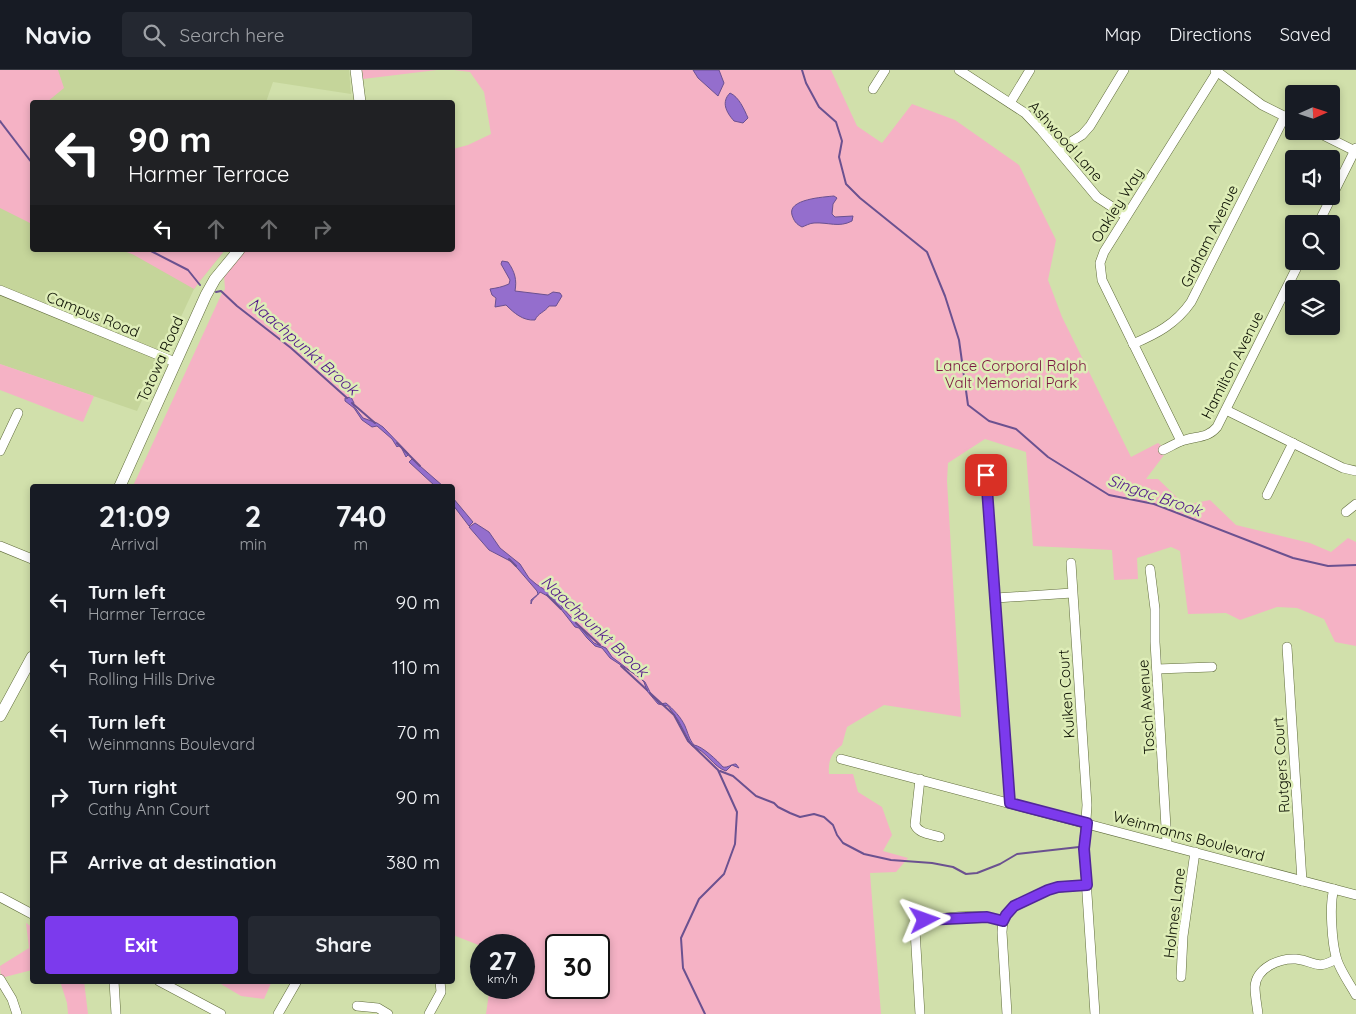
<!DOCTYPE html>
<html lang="en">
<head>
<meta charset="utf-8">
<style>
  :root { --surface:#171b24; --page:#242831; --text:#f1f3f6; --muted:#9ea1a6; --line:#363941; --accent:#7c3aed }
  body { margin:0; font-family:Quicksand,sans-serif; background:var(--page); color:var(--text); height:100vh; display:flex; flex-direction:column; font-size:19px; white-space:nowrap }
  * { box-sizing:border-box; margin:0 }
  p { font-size:16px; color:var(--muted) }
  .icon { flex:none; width:28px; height:28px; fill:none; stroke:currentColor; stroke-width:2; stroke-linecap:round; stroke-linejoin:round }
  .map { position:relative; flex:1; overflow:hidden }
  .details { position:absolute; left:30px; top:414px; width:425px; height:500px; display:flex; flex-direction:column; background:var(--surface); border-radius:5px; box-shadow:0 2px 8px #0003 }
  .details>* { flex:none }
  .top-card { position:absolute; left:30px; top:30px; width:425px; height:152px; border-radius:5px; box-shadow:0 2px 8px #0003; background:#202124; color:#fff; overflow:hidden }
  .needle { width:32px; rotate:87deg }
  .tools { position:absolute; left:1285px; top:15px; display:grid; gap:10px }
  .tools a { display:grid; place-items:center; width:55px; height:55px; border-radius:5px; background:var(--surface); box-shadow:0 2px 8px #0003; font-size:25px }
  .speed { position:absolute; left:470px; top:864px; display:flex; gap:10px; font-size:25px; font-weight:700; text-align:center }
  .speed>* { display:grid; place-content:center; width:65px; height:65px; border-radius:50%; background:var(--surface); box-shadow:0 2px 8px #0003; line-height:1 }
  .speed small { font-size:12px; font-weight:400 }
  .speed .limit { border:2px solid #111; border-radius:8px; background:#fff; color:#111 }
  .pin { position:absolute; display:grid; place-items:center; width:42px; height:42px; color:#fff; margin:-21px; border-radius:10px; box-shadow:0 2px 8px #0006 }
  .me { position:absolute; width:55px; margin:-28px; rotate:86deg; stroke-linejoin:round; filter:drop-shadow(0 0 4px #0008) }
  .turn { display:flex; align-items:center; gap:18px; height:105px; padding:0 15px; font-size:22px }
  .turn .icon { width:65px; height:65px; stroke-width:2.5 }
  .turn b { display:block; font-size:35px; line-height:42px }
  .lanes { display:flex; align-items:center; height:48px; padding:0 15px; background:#0003; justify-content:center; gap:25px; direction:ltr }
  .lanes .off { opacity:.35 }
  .eta { display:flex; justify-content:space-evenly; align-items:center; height:85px; text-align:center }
  .eta b { font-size:30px; font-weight:800; line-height:35px }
  .action { display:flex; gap:10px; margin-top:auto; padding:10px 15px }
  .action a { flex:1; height:58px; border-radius:5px; background:var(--accent); color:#fff; font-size:20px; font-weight:800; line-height:58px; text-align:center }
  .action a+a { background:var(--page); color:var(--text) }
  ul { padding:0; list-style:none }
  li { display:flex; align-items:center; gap:15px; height:65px; padding:0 15px }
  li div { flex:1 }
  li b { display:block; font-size:19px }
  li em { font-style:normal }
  header { display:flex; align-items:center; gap:30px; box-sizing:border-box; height:70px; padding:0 25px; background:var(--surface); border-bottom:1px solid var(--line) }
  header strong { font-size:24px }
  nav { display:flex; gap:28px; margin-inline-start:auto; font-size:18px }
  .search { width:350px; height:45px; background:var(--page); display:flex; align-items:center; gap:12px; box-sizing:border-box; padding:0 18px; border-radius:5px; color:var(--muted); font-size:19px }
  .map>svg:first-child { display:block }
</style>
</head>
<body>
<header>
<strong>Navio</strong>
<div class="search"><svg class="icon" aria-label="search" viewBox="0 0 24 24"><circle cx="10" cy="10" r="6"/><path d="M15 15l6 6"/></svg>Search here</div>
<nav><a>Map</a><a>Directions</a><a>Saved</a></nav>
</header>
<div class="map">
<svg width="1356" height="944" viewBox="0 0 1356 944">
  <rect width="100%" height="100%" fill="#d1e0ab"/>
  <!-- built -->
  <path fill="#c5d59a" d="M0 0H349L351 24 273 12 266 32H32V180H225L200 211 194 219 137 341 0 294Z"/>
  <!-- green -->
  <g fill="#f5b2c5" fill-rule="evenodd">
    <path d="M0 0H58L64 18 47 32H32V154L0 138Z"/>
    <path d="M362 0H437L363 9Z"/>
    <path d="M454 0H831L857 56 882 73 912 34 955 50 1019 95 1056 170 1048 210 1062 247 1131 387 1158 373 1166 379 1164 385 1146 409H1158L1185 435 1210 430 1236 455 1310 473 1331 482 1348 468 1356 472V576L1335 572 1324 549 1297 538 1277 537 1240 550 1226 543 1188 544 1180 481 1171 477 1137 488 1138 509 1114 510 1112 480 1033 476 1026 382 985 369 948 393 947 411 961 647 884 635 847 657 842 675C831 683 828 691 829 704H853L858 722 882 737 892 765 883 781 908 788 896 802 870 803 881 944H486L489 923 504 926 519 918H524V875H481V876L453 865 452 416H133L222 223 225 219 224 205 246 180H452L453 79 468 75 491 64 484 22 470 2ZM556 875H599V918H556Z"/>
    <path d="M122 180H225L200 211 194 219 134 185Z"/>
    <path d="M0 294 94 326 83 352 0 320Z"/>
    <path d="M26 853 32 857V900L1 908 0 896 29 878Z"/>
    <path d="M60 911H84L88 944H68L67 933Z"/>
    <path d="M216 911H272L264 929 241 926Z"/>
  </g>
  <!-- water -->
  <g fill="#946ecd" stroke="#6b5190">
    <path d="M693 0H719L724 13 718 26 698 8Z"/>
    <path d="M730 23C739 27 744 39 748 48L743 53 734 51C726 42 721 32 730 23Z"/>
    <path d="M834 126 837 128 833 134 832 144 835 147 853 146 852 151C839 158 828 152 814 153 810 153 805 156 802 157 796 154 794 151 792 145 787 129 824 127 834 126Z"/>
    <path d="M502 191 508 192C515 202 517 210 515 221L548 225 553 222 560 223 562 226 556 236H549C545 242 538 243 535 250 523 251 514 243 506 235L495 237 496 228 492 225 490 219C497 218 502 217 509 214L510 210 501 194Z"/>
    <path d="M351 327 354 333 353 335 363 348 377 353 383 357 409 384 406 387 401 377 398 376 397 377 392 369 377 356 372 357 362 350 354 338 345 331V328Z"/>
    <path d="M412 389 443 416H435L409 392Z"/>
    <path d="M453 428 473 452 469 456 453 435Z"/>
    <path d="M475 453 489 462 500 478 520 494 529 508 536 514 557 528 562 537 594 573 606 578 612 587 645 612 652 626 660 634 666 633C673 639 681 647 685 656 688 663 689 669 694 675 702 676 717 690 723 697 728 698 731 694 736 694L739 698 732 695 726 701C713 697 707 681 692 676L678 650 668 636 658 634 647 621 644 612 639 607 610 588 602 578 595 576 587 568 579 558 575 557 553 529 540 522C537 527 532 528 531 534V530L538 524 537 521 512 492 489 480 469 457Z"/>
  </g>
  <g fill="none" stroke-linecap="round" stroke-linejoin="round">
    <!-- stream -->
    <g stroke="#6b5190" stroke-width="2">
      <path d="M802 0 806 13 819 37 836 52 842 71 839 87 846 114 860 128 927 182 945 226 959 270 968 335 989 351 1016 359 1048 387 1109 425 1154 434 1293 488 1328 496 1356 495"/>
      <path d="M0 51 32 93"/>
      <path d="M149 180 188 200 200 215"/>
      <path d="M216 222 221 221 237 236 291 278 347 328"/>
      <path d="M352 333 375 353"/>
      <path d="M397 373 420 396"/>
      <path d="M509 489 516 496"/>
      <path d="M547 525 561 539"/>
      <path d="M576 553 600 575"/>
      <path d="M621 596 647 620"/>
      <path d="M650 623 674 645 688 671 718 700 737 742 735 774 724 804 699 829 681 868 683 898 705 944"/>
      <path d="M720 701 733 706 756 726 774 733 778 737 790 743 800 747 814 744 824 747 833 755 837 765 843 773 864 784 891 790 932 793 953 797 966 804 977 803 1000 794 1017 784 1079 777"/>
    </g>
    <defs>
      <g id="minor">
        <path d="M959 0 1025 43 1041 60 1097 127 1126 146"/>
        <path d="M1215 0 1262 35 1294 51"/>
        <path d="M873 19 885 0"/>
        <path d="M1010 33 1030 0"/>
        <path d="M1315 61 1355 81"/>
        <path d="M1058 80 1082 65 1090 56 1124 0"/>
        <path d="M1318 154 1356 78"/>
        <path d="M0 220 175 292"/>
        <path d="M1133 274C1156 264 1176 254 1191 232L1285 46"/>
        <path d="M1226 340 1343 398 1356 401"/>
        <path d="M1181 371 1102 210 1100 193 1104 182 1217 2"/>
        <path d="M1163 380C1170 377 1177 372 1185 370 1197 366 1208 368 1217 357L1300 191"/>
        <path d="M0 381 18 343"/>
        <path d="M986 405 1010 733"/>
        <path d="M1267 425 1293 373"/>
        <path d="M1346 442 1356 434"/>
        <path d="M0 476 32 489"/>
        <path d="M1071 493 1087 735 1084 779 1095 944"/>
        <path d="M1150 499 1155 539V572L1167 774"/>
        <path d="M996 528 1072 523"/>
        <path d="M1287 577 1302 811"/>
        <path d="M1157 599 1212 597"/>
        <path d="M841 689 1356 825"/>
        <path d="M920 709 915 755C919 764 931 764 940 767"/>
        <path d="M1334 819C1329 834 1332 875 1337 890 1341 902 1350 914 1356 925"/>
        <path d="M0 827 32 844"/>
        <path d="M1181 907 1183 866 1195 782"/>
        <path d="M0 909 12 929 17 944"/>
        <path d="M114 911 116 944"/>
        <path d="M159 911 221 944"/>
        <path d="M357 936 378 938 388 944"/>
        <path d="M278 944 297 911"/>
        <path d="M429 944 441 922 440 911"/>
        <path d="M920 944 915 860 917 854 925 850C950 848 979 842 1003 851"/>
        <path d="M1007 944 1002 862 1003 850 1010 840 1015 836 1053 818 1087 815"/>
        <path d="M1258 944C1257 935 1255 926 1255 917 1256 898 1279 888 1296 889 1316 891 1315 901 1336 889"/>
      </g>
      <g id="major">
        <path d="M356 0 360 32"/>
        <path d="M120 416 206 225 215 209 239 180"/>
        <path d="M0 646 32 587"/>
      </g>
    </defs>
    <!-- minor casing -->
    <use href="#minor" stroke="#606c3c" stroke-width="10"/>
    <!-- major casing -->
    <use href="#major" stroke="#606c3c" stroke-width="12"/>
    <!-- minor -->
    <use href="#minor" stroke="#fff" stroke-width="9"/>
    <!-- major -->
    <use href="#major" stroke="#fff" stroke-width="11"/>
  </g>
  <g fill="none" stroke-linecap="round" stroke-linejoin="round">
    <defs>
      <path id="route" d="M925 850 987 847 1003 851 1006 845 1014 836 1048 820 1058 817 1087 815 1084 779 1087 753 1010 733 986 405"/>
    </defs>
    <!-- route casing -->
    <use href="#route" stroke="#51269a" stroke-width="12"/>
    <!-- route -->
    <use href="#route" stroke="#7c3aed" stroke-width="9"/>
  </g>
  <g text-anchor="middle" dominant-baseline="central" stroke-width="5" stroke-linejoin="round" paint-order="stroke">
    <!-- street labels -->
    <g font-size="15" fill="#0a0e00" stroke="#deedb7">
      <text transform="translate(1066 71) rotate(48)">Ashwood Lane</text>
      <text transform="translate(1117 135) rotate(-58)">Oakley Way</text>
      <text transform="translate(1209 166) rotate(-64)">Graham Avenue</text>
      <text transform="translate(93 244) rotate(22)">Campus Road</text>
      <text transform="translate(160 289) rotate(-66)">Totowa Road</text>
      <text transform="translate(1232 295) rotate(-63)">Hamilton Avenue</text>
      <text transform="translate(1066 624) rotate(-94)">Kuiken Court</text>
      <text transform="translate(1146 637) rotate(-94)">Tosch Avenue</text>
      <text transform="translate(1281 695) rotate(-94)">Rutgers Court</text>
      <text transform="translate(1189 766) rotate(15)">Weinmanns Boulevard</text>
      <text transform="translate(1174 843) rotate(-83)">Holmes Lane</text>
    </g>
    <!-- park labels -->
    <g font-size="15" fill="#7b1641" stroke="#deedb7">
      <text x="1011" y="295">Lance Corporal Ralph<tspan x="1011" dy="17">Valt Memorial Park</tspan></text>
    </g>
    <!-- water labels -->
    <g font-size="16" font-style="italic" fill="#51178b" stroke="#deedb7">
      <text transform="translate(304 276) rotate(41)">Naachpunkt Brook</text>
      <text transform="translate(1155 425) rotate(19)">Singac Brook</text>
      <text transform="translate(595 556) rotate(43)">Naachpunkt Brook</text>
    </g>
  </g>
</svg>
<div class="tools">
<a><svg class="needle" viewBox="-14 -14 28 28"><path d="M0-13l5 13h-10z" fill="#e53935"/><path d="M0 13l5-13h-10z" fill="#9ea1a6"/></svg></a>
<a><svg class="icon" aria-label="sound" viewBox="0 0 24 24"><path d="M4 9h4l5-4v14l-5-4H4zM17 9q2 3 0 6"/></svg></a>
<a><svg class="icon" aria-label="search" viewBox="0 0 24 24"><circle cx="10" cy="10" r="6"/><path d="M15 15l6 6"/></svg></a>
<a><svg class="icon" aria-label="layers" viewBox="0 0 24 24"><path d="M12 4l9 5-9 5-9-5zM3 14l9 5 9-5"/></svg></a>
</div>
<div class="speed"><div>27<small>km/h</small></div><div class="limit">30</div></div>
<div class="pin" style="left:986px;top:405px;background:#d93025"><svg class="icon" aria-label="arrive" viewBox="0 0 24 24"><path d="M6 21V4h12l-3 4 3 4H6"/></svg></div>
<svg class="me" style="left:925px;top:850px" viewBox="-20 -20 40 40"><path d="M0-17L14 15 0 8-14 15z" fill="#7c3aed" stroke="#fff" stroke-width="4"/></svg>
<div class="top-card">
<div class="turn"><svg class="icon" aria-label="left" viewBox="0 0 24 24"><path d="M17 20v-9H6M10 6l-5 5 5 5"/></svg><div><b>90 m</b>Harmer Terrace</div></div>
<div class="lanes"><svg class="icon" aria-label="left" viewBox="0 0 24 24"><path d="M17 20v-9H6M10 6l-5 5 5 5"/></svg><svg class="icon off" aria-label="ahead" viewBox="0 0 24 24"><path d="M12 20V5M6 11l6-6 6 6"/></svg><svg class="icon off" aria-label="ahead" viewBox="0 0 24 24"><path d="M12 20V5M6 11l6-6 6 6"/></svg><svg class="icon off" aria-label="right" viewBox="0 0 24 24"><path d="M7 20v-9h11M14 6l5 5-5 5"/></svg></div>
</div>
<section class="details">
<div class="eta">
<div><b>21:09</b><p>Arrival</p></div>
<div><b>2</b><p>min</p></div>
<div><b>740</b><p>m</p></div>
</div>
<ul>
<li><svg class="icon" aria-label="left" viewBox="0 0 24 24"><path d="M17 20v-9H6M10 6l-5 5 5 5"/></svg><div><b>Turn left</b><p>Harmer Terrace</p></div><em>90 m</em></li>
<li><svg class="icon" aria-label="left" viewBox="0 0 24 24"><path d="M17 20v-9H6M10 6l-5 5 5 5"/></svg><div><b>Turn left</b><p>Rolling Hills Drive</p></div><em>110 m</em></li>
<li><svg class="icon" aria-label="left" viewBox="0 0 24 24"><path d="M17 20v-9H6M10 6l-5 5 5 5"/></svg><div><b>Turn left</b><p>Weinmanns Boulevard</p></div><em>70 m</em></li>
<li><svg class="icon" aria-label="right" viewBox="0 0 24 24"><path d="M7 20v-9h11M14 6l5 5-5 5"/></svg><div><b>Turn right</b><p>Cathy Ann Court</p></div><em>90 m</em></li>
<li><svg class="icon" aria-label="arrive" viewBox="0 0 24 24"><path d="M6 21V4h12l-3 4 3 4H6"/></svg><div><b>Arrive at destination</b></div><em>380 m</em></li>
</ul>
<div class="action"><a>Exit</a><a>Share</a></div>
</section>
</div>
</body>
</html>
